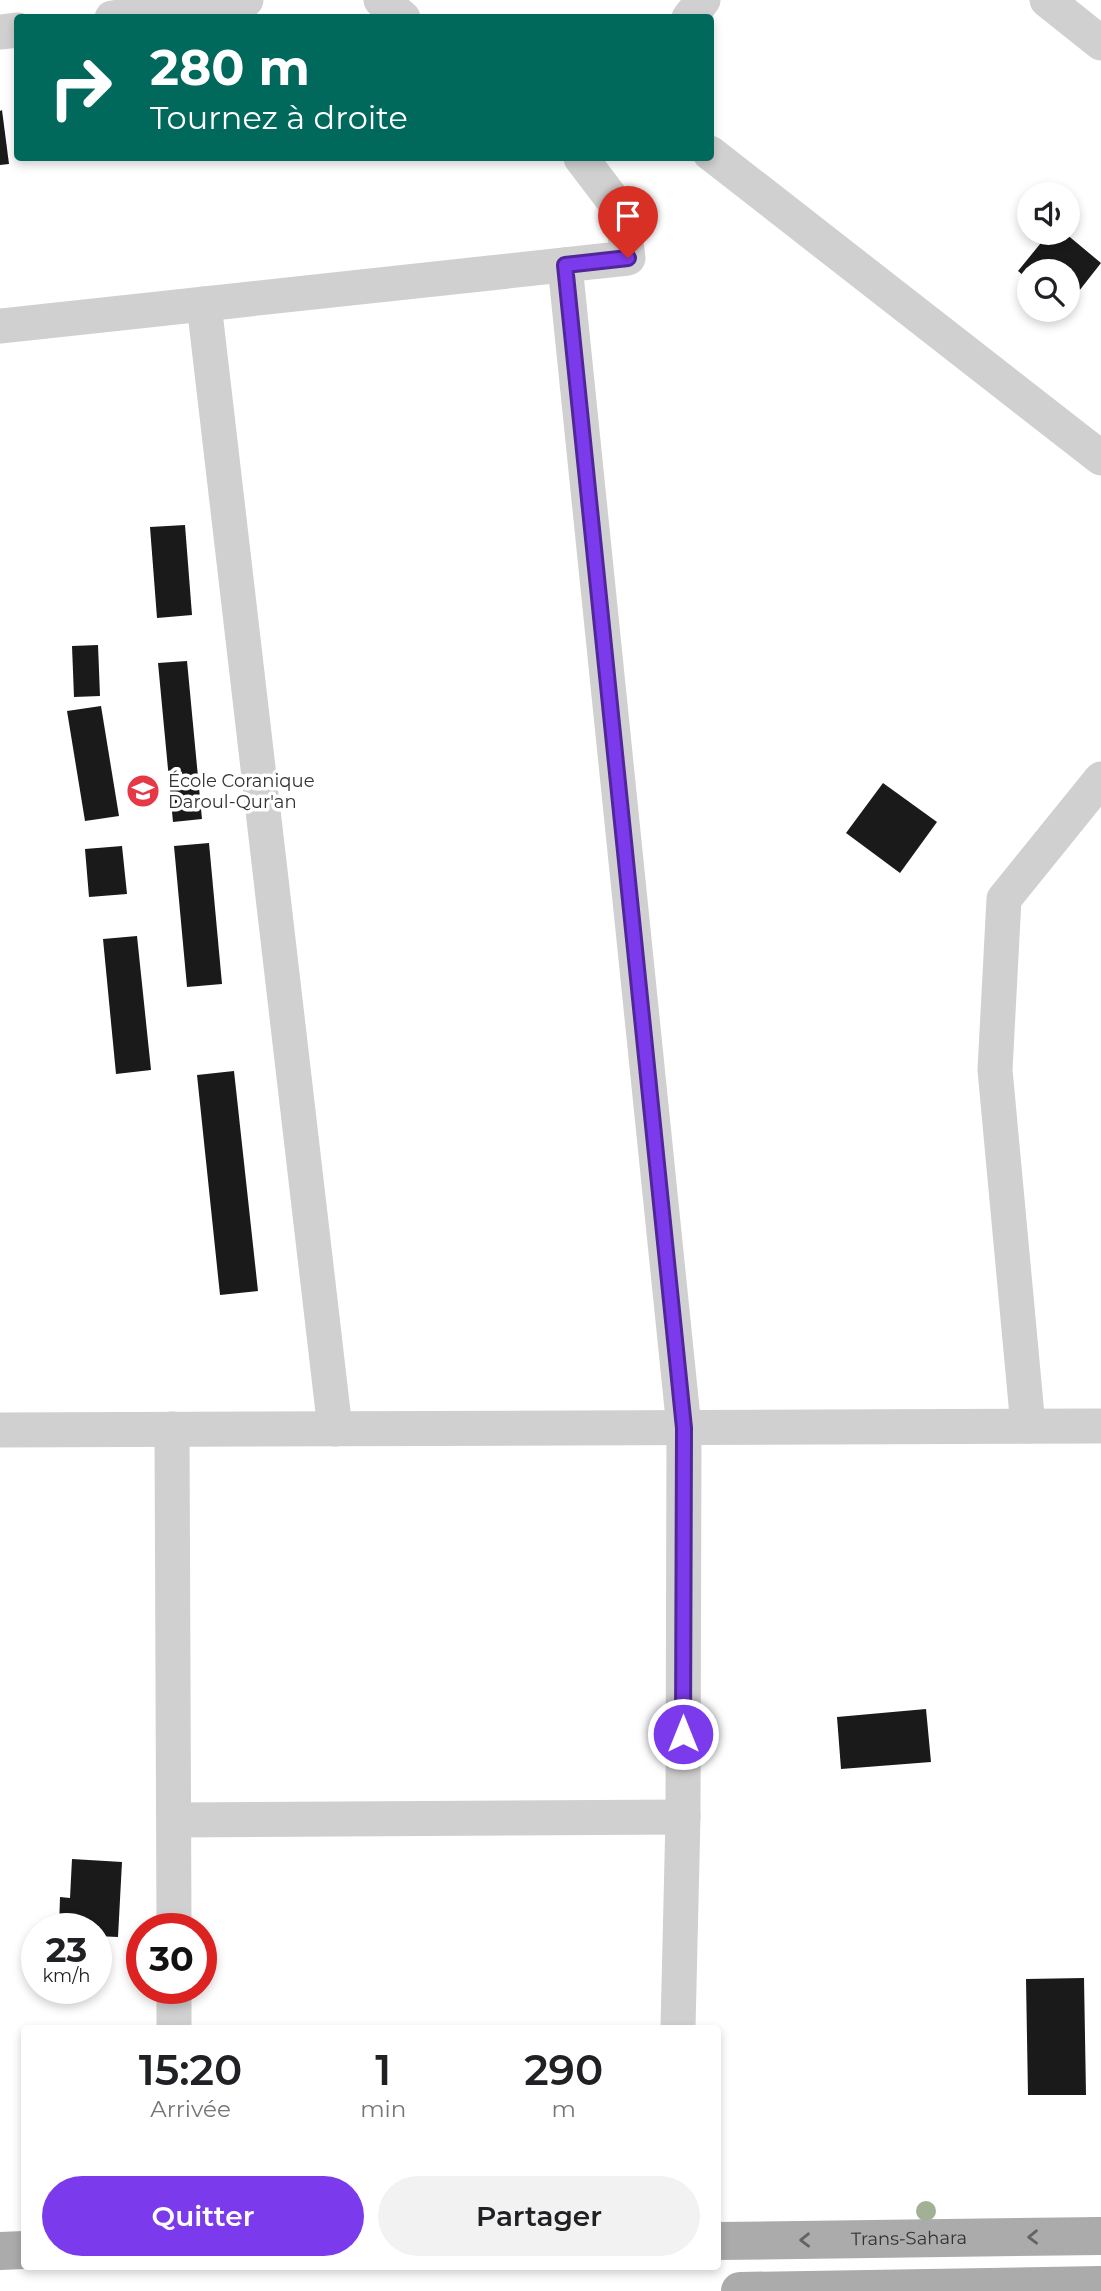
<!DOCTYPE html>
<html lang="fr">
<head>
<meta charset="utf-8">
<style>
  :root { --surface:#fff; --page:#f2f2f2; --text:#202124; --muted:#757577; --accent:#7c3aed }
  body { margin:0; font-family:Montserrat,sans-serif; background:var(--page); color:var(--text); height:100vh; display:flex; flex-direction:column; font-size:26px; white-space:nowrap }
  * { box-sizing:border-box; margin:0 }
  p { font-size:23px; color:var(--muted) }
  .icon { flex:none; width:38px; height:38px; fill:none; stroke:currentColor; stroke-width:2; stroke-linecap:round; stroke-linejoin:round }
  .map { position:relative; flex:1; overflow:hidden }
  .sheet { position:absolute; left:21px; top:2025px; width:700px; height:245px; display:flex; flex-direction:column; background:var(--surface); border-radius:7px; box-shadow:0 4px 10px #0003 }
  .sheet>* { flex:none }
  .top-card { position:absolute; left:14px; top:14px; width:700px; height:147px; border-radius:7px; box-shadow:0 4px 10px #0003; background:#00695c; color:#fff; overflow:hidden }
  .controls { position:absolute; left:1017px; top:182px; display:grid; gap:14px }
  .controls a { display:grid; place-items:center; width:63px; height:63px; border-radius:50%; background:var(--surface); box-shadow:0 4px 10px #0003; font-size:35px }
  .speed { position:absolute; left:21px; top:1913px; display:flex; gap:14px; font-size:35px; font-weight:700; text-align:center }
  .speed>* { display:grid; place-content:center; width:91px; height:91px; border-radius:50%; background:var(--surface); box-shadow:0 4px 10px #0003; line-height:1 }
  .speed small { font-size:18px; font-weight:400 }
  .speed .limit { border:10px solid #d22; background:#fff; color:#111 }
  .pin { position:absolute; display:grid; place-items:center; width:60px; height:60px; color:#fff; margin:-72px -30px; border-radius:50% 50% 50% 0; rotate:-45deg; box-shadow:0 0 7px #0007 }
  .pin .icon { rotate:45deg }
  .me { position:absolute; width:77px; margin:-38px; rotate:0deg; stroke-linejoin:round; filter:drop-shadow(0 0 5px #0008) }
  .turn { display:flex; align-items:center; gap:24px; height:147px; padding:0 21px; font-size:32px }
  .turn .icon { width:91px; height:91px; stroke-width:2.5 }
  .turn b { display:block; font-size:49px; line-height:60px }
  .eta { display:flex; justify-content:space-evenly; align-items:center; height:119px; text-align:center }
  .eta b { font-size:42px; font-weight:600; line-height:49px }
  .cta { display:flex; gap:14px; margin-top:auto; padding:14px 21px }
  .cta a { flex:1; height:80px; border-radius:42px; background:var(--accent); color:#fff; font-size:28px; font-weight:600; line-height:80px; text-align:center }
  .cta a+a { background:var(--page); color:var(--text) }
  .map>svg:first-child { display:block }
</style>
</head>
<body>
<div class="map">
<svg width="1101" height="2291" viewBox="0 0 1101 2291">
  <rect width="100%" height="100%" fill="#fff"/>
  <!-- building -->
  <g fill="#1a1a1a">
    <path d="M2 110 9 164 0 165V111Z"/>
    <path d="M1049 233H1065L1101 263 1068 305V271H1029V280L1018 271Z"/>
    <path d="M185 525 192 615 157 618 150 527Z"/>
    <path d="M98 645 100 696 74 697 72 646Z"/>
    <path d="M187 661 202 819 173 822 158 663Z"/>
    <path d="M101 706 119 816 85 821 67 711Z"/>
    <path d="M883 783 937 822 900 873 846 833Z"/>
    <path d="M209 843 222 984 187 987 174 846Z"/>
    <path d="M122 846 127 894 89 897 85 849Z"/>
    <path d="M137 936 151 1070 116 1074 103 939Z"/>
    <path d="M234 1071 258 1291 220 1295 197 1075Z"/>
    <path d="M926 1709 931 1762 841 1769 837 1717Z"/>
    <path d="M72 1859 122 1862 118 1937 96 1936V1928H59L60 1897 70 1898Z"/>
    <path d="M1084 1978 1086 2095H1028L1026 1979Z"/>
  </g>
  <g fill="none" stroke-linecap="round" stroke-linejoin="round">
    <!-- minor -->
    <g stroke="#d0d0d0" stroke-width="35">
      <path d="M381 0 403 18"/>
      <path d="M1047 0 1101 43"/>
      <path d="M112 18 246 0"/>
      <path d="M689 18 703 0"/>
      <path d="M0 32 18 30"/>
      <path d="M710 153 1101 458"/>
      <path d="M565 265 684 1428 683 1817 678 2028"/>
      <path d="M204 304 335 1429"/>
      <path d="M0 326 628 258 622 212 581 158"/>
      <path d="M1028 1426 995 1070 1004 899 1101 779"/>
      <path d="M172 1429 174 1928"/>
      <path d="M0 1430 1101 1426"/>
      <path d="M175 1820 683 1817"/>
      <path d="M174 2028V1988"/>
    </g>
    <!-- major -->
    <g stroke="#ababab" stroke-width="38">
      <path id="s1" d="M718 2241 1101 2236"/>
      <path d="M0 2251 24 2250"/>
      <path d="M740 2291 1101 2285"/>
    </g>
  </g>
  <!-- trees -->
  <circle fill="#a2b095" cx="926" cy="2211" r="10"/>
  <!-- one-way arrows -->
  <defs><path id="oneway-chevron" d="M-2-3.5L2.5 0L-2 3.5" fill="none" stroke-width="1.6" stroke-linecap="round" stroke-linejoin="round" transform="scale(1.75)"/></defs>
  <g stroke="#636363">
    <use href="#oneway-chevron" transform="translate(1033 2237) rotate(179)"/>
    <use href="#oneway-chevron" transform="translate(805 2240) rotate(179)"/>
  </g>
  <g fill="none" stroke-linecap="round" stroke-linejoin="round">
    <defs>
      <path id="route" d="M628 258 565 265 684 1428 683 1734"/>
    </defs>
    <!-- route casing -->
    <use href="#route" stroke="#51269a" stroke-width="18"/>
    <!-- route -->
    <use href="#route" stroke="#7c3aed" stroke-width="12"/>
  </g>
  <!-- icons -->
  <defs>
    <symbol id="school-disc" viewBox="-11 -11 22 22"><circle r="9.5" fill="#e63946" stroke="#fff"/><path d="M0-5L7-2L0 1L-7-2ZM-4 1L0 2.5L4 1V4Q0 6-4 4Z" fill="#fff"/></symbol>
  </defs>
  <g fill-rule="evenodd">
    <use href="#school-disc" x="124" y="772" width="38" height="38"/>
  </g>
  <g text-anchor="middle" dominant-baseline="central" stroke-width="7" stroke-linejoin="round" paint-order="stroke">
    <!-- poi labels -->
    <g font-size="18" fill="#333" stroke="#fff" text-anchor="start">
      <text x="168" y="781">École Coranique<tspan x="168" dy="21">Daroul-Qur'an</tspan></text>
    </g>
    <!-- street labels -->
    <g font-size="18" fill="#333" stroke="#fff">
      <text stroke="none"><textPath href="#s1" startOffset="191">Trans-Sahara</textPath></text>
    </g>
  </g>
</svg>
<div class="controls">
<a><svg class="icon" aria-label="sound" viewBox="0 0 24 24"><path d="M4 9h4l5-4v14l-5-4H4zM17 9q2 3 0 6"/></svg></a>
<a><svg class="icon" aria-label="search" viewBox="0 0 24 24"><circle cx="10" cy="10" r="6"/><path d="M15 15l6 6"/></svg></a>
</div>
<div class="speed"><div>23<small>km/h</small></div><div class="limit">30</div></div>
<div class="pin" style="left:628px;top:258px;background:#d93025"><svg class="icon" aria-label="arrive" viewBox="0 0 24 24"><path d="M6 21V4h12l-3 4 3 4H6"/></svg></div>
<svg class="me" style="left:683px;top:1734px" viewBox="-20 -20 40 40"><circle r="17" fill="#7c3aed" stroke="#fff" stroke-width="3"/><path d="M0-11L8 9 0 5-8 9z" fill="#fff"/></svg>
<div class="top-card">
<div class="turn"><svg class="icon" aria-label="right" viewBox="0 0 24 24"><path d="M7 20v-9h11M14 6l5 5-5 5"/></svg><div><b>280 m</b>Tournez à droite</div></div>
</div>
<section class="sheet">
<div class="eta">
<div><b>15:20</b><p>Arrivée</p></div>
<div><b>1</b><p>min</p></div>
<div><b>290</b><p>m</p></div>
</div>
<div class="cta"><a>Quitter</a><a>Partager</a></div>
</section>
</div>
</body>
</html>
